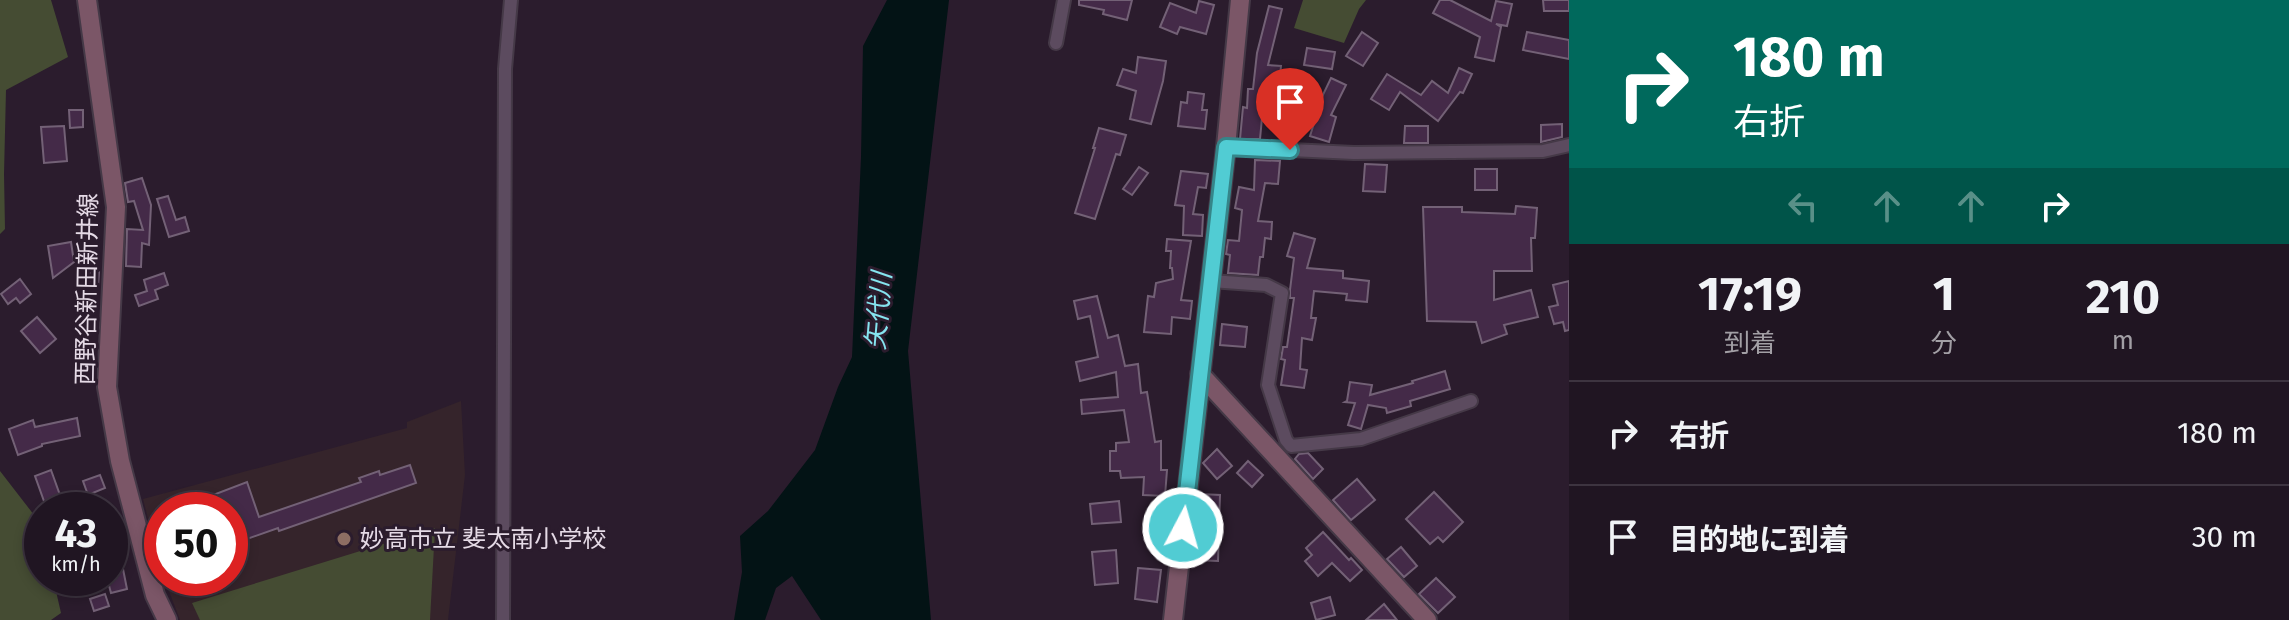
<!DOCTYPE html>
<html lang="ja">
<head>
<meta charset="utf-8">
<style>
  :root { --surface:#201522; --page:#281e2a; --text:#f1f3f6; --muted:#a29fa5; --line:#3d3440 }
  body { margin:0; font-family:"Fira Sans","Noto Sans JP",sans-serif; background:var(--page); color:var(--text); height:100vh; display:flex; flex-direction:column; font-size:30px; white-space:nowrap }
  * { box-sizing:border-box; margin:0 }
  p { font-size:26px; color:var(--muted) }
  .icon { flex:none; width:44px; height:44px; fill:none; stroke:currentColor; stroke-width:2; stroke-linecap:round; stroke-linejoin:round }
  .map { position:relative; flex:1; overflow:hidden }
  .details { display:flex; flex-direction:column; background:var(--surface); width:720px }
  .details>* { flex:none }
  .guide { background:#00695c; color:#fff; overflow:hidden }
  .speed { position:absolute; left:24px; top:492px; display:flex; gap:16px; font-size:40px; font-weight:700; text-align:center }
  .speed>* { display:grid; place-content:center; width:104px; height:104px; border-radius:50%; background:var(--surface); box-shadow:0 4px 12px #0003,0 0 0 2px var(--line); line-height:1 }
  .speed small { font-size:20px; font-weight:400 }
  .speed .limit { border:12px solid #d22; background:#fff; color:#111 }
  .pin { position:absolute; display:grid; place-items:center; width:68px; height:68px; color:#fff; margin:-82px -34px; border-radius:50% 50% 50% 0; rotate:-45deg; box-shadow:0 0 8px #0007 }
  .pin .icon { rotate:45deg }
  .me { position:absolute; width:88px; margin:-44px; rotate:6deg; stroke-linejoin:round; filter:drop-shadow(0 0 6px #0008) }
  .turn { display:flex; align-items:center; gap:28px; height:168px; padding:0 32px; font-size:36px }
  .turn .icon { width:104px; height:104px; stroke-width:2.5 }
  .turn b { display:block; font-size:56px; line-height:68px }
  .lanes { display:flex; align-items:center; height:76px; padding:0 32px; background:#0003; justify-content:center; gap:40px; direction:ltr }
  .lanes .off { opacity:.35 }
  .eta { display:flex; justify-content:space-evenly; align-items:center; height:136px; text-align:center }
  .eta b { font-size:48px; font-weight:700; line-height:56px }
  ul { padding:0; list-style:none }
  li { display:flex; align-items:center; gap:24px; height:104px; padding:0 32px; border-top:2px solid var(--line) }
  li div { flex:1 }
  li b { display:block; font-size:30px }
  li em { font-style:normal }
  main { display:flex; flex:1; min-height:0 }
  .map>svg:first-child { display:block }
</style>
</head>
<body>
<main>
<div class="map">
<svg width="1569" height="620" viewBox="0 0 1569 620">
  <rect width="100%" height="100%" fill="#2b1c2d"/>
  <!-- education -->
  <path fill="#35242b" d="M461 401 465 475 448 620H180L164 578H230V510H162V573L143 499 407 428V422Z"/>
  <!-- green -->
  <g fill="#454c33">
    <path d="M0 0H51L68 57 6 90 4 174 5 229 0 234Z"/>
    <path d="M1303 0H1366L1359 9 1344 43 1294 28Z"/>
    <path d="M0 471 41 524 42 578H53L61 613 51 620H0Z"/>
    <path d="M435 528 430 620H200L192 603Z"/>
  </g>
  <!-- water -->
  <path fill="#031315" d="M887 0H949L908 351 931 620H821L792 576 776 588 765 620H734L742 572 740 536 768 511 815 450 838 387 852 357 861 157 863 46Z"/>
  <!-- building -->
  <g fill="#442a48" stroke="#736176" stroke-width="2">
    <path d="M1079 0H1132L1127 20 1103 14 1104 10 1079 5Z"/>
    <path d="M1440 0H1450L1491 21 1496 1 1512 4 1507 26 1496 24 1501 27 1494 61 1475 57 1480 37 1433 13Z"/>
    <path d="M1543 0H1569V11H1544Z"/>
    <path d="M1199 1 1214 5 1206 34 1180 27 1177 34 1160 27 1170 3 1196 13Z"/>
    <path d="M1269 6 1282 9 1268 65 1281 66 1279 87H1276L1275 100H1268L1266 118H1262L1260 139H1240L1243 107 1247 108 1248 89H1253L1257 53Z"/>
    <path d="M1362 32 1378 43 1363 66 1346 56Z"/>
    <path d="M1527 32 1569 40V59L1523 50Z"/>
    <path d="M1307 48 1335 52 1332 69 1304 65Z"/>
    <path d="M1138 57 1166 61 1163 81 1151 124 1130 119 1136 91 1117 85 1123 69 1136 73Z"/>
    <path d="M1459 68 1472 74 1463 93 1460 92 1438 121 1400 92 1389 110 1371 99 1387 74 1421 95 1432 81 1448 93Z"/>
    <path d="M1331 78 1346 85 1331 115 1336 117 1329 142 1310 136 1320 104 1319 103Z"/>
    <path d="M1188 92 1204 94 1202 110H1207L1205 129 1178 126 1181 102 1187 103Z"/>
    <path d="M69 110H83V127L70 128Z"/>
    <path d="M1562 124V137L1541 142V125Z"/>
    <path d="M64 126 67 161 44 163 41 127Z"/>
    <path d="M1405 126H1428V143H1404Z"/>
    <path d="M1099 128 1126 135 1120 155 1116 154 1095 219 1075 213 1095 148H1093Z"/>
    <path d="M1255 160 1280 161 1278 184 1265 183 1258 221 1272 222 1271 239 1265 238 1263 257H1260L1258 275 1228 273 1230 255 1226 254 1228 240 1239 241 1242 210 1235 208 1239 187 1254 190Z"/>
    <path d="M1365 164 1387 165 1385 192 1363 191Z"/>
    <path d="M1139 167 1148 173 1132 195 1123 189Z"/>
    <rect x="1475" y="169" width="22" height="21"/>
    <path d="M1181 171 1208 174 1206 188 1198 187 1193 214 1203 215 1202 236 1183 235 1184 206 1175 205Z"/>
    <path d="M142 178 151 205 149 245 142 243 141 267 126 266 127 229 143 230 134 201 128 202 125 183Z"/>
    <path d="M168 196 176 220 185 217 189 231 169 237 157 199Z"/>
    <path d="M1516 206 1537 208 1535 238H1531L1532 271H1494V300L1531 290 1538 317 1504 325 1507 334 1482 343 1476 322 1427 321 1423 207H1462V212L1515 214Z"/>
    <path d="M1294 233 1315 239 1307 268 1343 271V278L1369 281 1367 302 1346 300 1347 294 1314 291 1311 318H1316L1312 340 1302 338 1300 369 1307 370 1304 388 1281 385 1285 360 1281 359 1283 347H1287L1294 298H1290V290L1294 258 1287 256Z"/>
    <path d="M1167 239 1191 241 1181 300 1192 301 1190 319 1172 317 1171 334 1144 332 1148 296 1154 297 1156 283 1173 279 1172 268H1170L1171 251H1166Z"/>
    <path d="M71 242 74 262 53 278 48 246Z"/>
    <path d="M91 272H99L98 287H83L84 278Z"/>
    <path d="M164 273 168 285 155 290 158 299 139 306 135 295 147 291 144 280Z"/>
    <path d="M20 279 31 294 20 303 16 298 8 304 1 294Z"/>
    <path d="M1569 281V330L1565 331 1563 322 1554 324 1549 307 1558 305 1553 285Z"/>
    <path d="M1097 296 1108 338 1118 335 1125 366 1138 364 1141 393 1147 392 1155 442 1161 441V470H1167L1165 496 1143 495 1144 477 1121 478 1120 471H1110V451H1116V443L1129 442 1124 410 1082 414 1081 400 1118 397 1116 372 1080 381 1076 362 1098 357 1090 316 1078 319 1074 301Z"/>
    <path d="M37 317 56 339 40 353 21 331Z"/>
    <path d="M1222 324 1247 327 1245 347 1220 345Z"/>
    <path d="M1445 371 1450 389 1410 401 1411 406 1387 413 1386 408 1368 405 1361 429 1348 425 1355 403 1345 402 1347 401 1350 382 1372 385 1370 395 1413 383 1412 381Z"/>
    <path d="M77 418 80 436 42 444V446L18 455 9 429 33 420 35 427Z"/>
    <path d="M1217 449 1232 466 1217 479 1203 463Z"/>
    <path d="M1308 453 1323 469 1313 479 1295 459 1299 454Z"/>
    <path d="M1248 461 1263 475 1252 487 1237 473Z"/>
    <path d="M410 465 416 483 279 531 278 528 230 545V510H174L247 482 259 517 361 482 359 478 379 471 380 475Z"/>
    <path d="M51 470 61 498 45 504 35 476Z"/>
    <path d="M100 475 105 488 88 495 83 481Z"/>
    <path d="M1357 479 1375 500 1351 520 1333 500Z"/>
    <path d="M1434 492 1463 522 1443 542 1438 537 1430 544 1406 519Z"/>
    <path d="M1199 494 1220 495 1218 561 1192 560Z"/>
    <path d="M1119 501 1121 522 1092 524 1090 504Z"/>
    <path d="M1323 532 1349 560 1351 558 1362 570 1350 581 1332 563 1318 576 1305 561 1312 555 1306 548Z"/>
    <path d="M1401 547 1417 566 1404 577 1387 559Z"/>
    <path d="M1116 550 1118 583 1095 585 1092 552Z"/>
    <path d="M1138 568 1161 570 1157 602 1135 599Z"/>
    <path d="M123 569 127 589 111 593 107 578H110V571Z"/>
    <path d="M1436 578 1455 597 1438 613 1419 594Z"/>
    <path d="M105 594 109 606 94 611 90 599Z"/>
    <path d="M1330 597 1335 615 1316 620 1311 603Z"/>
    <path d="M1384 604 1397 620H1366Z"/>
  </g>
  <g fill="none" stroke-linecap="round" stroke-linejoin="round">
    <defs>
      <g id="street">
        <path d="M1056 43 1064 0"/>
        <path d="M1226 147 1354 153 1543 151 1569 145"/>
        <path d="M1211 281 1266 285 1282 293 1268 385 1286 440 1291 446 1361 439 1471 401"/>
        <path d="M503 620 505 69 511 0"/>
      </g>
      <g id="secondary">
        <path d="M87 0 116 207 107 387 120 461 155 595 167 620"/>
        <path d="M1200 374 1427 620"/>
        <path d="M1173 620 1226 147 1240 0"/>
      </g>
    </defs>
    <!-- street casing -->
    <use href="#street" stroke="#453947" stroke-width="16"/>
    <!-- secondary casing -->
    <use href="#secondary" stroke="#453947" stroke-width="22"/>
    <!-- street -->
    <use href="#street" stroke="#5c4b5f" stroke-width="12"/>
    <!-- secondary -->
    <use href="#secondary" stroke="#7b5667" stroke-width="18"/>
  </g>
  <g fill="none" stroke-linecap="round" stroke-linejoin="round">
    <defs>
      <path id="route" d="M1183 528 1226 147 1290 150"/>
    </defs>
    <!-- route casing -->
    <use href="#route" stroke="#358589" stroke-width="20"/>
    <!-- route -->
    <use href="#route" stroke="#51ccd3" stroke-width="14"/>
  </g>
  <!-- markers -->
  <circle fill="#8d6e63" stroke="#2b1c2d" stroke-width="3" cx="344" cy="539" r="8"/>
  <g text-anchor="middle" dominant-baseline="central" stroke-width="6" stroke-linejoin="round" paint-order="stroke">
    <!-- street labels -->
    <g font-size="24" fill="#e5dae6" stroke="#2b1c2d">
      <text transform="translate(87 289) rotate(-89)">西野谷新田新井線</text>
    </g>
    <!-- poi labels -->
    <g font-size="24" fill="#e5dae6" stroke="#2b1c2d" text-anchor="start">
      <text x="360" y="539">妙高市立 斐太南小学校</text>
    </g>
    <!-- water labels -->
    <g font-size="26" font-style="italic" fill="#85e4ef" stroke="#2b1c2d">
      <text transform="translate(879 311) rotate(-85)">矢代川</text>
    </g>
  </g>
</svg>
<div class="speed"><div>43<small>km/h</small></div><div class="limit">50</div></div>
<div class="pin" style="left:1290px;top:150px;background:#d93025"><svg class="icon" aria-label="arrive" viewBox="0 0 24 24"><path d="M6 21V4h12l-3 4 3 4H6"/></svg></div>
<svg class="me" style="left:1183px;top:528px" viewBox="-20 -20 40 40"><circle r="17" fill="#51ccd3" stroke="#fff" stroke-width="3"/><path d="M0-11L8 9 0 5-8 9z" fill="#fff"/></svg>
</div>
<section class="details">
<div class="guide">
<div class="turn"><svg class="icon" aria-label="right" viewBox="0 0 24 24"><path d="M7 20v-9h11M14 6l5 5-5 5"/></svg><div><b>180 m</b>右折</div></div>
<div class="lanes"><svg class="icon off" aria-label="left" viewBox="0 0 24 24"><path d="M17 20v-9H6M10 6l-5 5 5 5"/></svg><svg class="icon off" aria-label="ahead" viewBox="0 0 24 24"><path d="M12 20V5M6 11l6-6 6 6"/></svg><svg class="icon off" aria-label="ahead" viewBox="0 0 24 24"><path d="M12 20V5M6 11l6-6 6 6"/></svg><svg class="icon" aria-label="right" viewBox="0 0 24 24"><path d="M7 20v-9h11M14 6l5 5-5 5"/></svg></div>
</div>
<div class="eta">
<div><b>17:19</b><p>到着</p></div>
<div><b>1</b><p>分</p></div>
<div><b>210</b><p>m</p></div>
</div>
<ul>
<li><svg class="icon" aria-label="right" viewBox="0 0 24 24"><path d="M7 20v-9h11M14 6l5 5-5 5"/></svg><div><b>右折</b></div><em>180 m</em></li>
<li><svg class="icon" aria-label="arrive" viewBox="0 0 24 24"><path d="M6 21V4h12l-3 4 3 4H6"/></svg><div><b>目的地に到着</b></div><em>30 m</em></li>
</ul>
</section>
</main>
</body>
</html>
